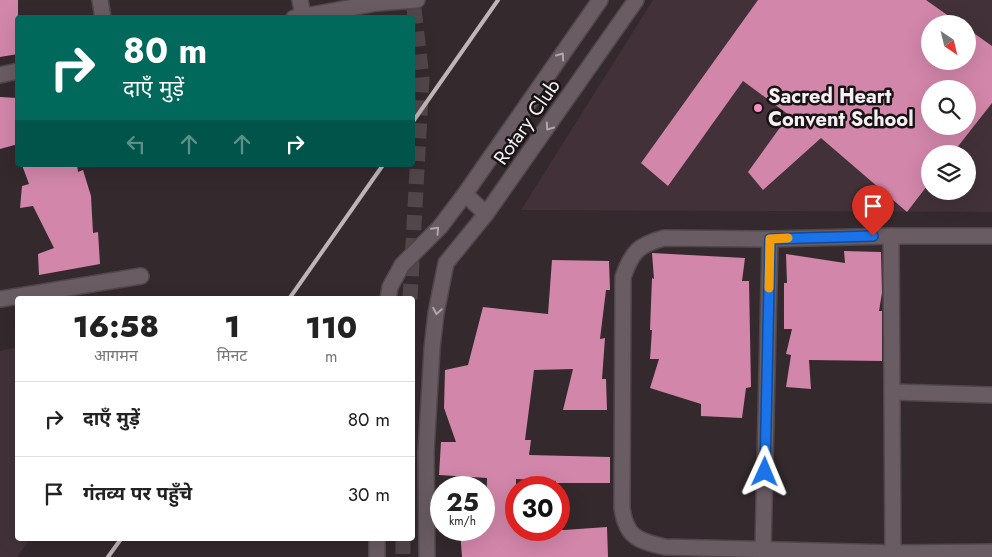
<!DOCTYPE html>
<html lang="hi">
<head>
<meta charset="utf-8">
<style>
  :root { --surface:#fff; --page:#f2f2f2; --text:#222; --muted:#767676; --line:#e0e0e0 }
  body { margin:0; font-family:Jost,"Noto Sans Devanagari",sans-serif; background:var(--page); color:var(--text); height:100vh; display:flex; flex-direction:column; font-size:19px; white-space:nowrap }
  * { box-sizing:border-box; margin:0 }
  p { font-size:16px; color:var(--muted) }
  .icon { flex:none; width:28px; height:28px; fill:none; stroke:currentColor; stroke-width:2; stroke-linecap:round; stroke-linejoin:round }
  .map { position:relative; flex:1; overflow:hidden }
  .panel { position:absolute; left:15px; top:296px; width:400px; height:245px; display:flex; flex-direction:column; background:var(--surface); border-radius:5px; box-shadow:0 5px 20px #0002 }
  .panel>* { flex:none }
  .hud { position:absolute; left:15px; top:15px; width:400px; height:152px; border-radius:5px; box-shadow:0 5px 20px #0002; background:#00695c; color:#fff; overflow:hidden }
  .needle { width:32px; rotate:145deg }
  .controls { position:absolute; left:921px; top:15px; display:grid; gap:10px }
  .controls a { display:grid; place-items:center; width:55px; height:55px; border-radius:50%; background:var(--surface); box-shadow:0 5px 20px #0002; font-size:25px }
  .speed { position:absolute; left:430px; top:476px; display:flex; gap:10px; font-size:25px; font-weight:700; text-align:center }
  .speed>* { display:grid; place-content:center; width:65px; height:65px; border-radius:50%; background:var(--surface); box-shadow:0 5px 20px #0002; line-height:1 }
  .speed small { font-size:12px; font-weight:400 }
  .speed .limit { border:8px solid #d22; background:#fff; color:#111 }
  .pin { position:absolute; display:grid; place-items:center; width:42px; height:42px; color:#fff; margin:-51px -21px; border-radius:50% 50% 50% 0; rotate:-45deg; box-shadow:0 0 5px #0007 }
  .pin .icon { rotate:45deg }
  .me { position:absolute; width:55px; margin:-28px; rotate:1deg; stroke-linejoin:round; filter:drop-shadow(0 0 4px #0008) }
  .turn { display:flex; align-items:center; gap:18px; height:105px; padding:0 25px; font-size:22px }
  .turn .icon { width:65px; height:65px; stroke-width:2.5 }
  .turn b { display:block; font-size:35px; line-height:42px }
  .lanes { display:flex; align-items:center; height:48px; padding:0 25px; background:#0003; justify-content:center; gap:25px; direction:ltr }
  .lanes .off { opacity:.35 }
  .eta { display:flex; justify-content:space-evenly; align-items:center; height:85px; text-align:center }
  .eta b { font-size:30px; font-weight:800; line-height:35px }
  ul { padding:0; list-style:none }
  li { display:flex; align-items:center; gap:15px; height:75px; padding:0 25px; border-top:1px solid var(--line) }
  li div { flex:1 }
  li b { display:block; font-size:19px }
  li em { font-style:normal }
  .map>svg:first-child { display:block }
</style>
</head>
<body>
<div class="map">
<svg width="992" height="557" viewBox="0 0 992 557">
  <rect width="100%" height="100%" fill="#34292d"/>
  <!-- built -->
  <g fill="#423139" fill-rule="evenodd">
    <path d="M653 0H992V212L521 210ZM930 24H968V61H930ZM930 89H968V126H930ZM930 154H968V191H930Z"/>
    <path d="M17 347 18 539H30L17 557H0V351Z"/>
  </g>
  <!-- building -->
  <g fill="#d286aa" fill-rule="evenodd">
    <path d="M0 0H18V54L0 57Z"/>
    <path d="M758 0H926L960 24H930V61H968V29L992 46V103L952 154H930V182L907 212 821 138 763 190 748 172 789 115 743 81 668 186 641 163ZM930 89H968V126H930Z"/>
    <path d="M0 97 18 98V144L0 149Z"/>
    <path d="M22 165H77L78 172 83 170 91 196 93 233 98 232 100 264 39 275 38 254 54 248 33 206 20 208 22 186 29 184Z"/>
    <path d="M844 251 881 252 882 293 879 311H882V361L809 360 811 389 786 387 791 355 786 354 792 329H784V283H787L786 254 845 263Z"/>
    <path d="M652 253 745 258 742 281H749L751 387 746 388 742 418 701 416V404L650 388 659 359H650L652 330H650L652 278 654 279Z"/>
    <path d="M552 260 609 261 610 290H606L600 339 605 338 602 379H606L607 410H563L573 369 534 370 525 440H531L529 455 610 457V483H555L556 481 516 479V530H564L607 527 608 557H462L460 530H484V527H486L487 478 439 475 441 442H456L444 408 445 370 468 365 483 307 548 314Z"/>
  </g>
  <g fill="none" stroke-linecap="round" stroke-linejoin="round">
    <!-- secondary-tunnel -->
    <g stroke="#51474b" stroke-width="15" stroke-dasharray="15 8" stroke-linecap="butt">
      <path d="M410 299 422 78 413 0"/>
      <path d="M403 539V557"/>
    </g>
    <defs>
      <g id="street">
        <path d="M100 0 103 18"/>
        <path d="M300 0 303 16"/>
        <path d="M294 18 377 3"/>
        <path d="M0 75 18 71"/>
        <path d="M891 236 770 239 664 238C638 245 632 252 623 277L622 508C626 537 638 541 665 547L893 553 992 552"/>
        <path d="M0 299 141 276"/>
        <path d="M892 392 992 395"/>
        <path d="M763 550 770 239"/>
        <path d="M893 557 891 236H992"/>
      </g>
      <g id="secondary">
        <path d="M377 0V3L417 0"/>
        <path d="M465 194 486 214"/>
        <path d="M388 299 390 287 402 265 440 227 465 194 600 0"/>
        <path d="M377 539V557"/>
        <path d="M427 557 426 452 432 348 436 313 446 263 486 214 636 0"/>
      </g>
    </defs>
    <!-- street casing -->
    <use href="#street" stroke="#50474b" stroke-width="18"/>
    <!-- secondary casing -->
    <use href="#secondary" stroke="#50474b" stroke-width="18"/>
    <!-- street -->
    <use href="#street" stroke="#695c62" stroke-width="15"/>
    <!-- secondary -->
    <use href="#secondary" stroke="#695c62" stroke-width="15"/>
    <!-- rail -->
    <g stroke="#bdb5b8" stroke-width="4">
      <path d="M412 123 498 0"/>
      <path d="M289 299 383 165"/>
      <path d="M108 557 121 539"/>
    </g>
  </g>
  <!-- one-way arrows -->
  <defs><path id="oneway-chevron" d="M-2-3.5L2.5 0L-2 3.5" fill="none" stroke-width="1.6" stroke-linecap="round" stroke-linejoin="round" transform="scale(1.25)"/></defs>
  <g stroke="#b0a6aa">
    <use href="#oneway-chevron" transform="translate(561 56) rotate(-55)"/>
    <use href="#oneway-chevron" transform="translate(549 127) rotate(125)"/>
    <use href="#oneway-chevron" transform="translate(436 230) rotate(-47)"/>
    <use href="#oneway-chevron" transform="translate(437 311) rotate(100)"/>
  </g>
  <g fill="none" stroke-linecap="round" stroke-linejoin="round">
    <defs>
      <path id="route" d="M765 472 770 239 873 236"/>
    </defs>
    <!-- route casing -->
    <use href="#route" stroke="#114b97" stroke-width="12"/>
    <!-- route -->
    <use href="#route" stroke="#1a73e8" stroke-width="9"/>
    <!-- slow -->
    <path stroke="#f59e0b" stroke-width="9" d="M769 288 770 239 788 238"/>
  </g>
  <!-- markers -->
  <circle fill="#fb8fc4" stroke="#181315" stroke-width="2" cx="758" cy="108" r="5"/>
  <g text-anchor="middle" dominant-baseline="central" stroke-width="5" stroke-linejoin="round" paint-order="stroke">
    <!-- poi labels -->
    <g font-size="20" font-weight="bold" fill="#f7f0f3" stroke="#181315" text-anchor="start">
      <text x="768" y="96">Sacred Heart<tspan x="768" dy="23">Convent School</tspan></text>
    </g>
    <!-- street labels -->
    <g font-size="20" fill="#f7f0f3" stroke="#181315">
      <text transform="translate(527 122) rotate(-55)">Rotary Club</text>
    </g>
  </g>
</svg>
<div class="controls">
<a><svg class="needle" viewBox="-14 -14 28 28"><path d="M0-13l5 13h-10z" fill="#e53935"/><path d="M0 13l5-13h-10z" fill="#767676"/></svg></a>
<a><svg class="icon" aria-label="search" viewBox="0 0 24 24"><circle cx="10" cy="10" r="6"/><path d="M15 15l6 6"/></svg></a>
<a><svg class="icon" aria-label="layers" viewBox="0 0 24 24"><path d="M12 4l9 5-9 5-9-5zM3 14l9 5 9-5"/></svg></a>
</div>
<div class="speed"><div>25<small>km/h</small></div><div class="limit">30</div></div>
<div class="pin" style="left:873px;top:236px;background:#d93025"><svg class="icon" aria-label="arrive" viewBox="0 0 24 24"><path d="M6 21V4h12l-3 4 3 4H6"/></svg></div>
<svg class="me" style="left:765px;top:472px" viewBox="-20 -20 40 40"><path d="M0-17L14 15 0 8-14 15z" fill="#1a73e8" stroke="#fff" stroke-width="4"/></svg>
<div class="hud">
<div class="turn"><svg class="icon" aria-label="right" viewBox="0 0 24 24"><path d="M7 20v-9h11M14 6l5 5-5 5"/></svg><div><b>80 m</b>दाएँ मुड़ें</div></div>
<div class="lanes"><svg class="icon off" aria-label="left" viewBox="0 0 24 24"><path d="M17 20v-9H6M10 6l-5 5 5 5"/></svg><svg class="icon off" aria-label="ahead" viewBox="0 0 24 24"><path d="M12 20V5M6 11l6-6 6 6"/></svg><svg class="icon off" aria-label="ahead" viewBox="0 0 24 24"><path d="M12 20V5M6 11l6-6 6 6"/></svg><svg class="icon" aria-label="right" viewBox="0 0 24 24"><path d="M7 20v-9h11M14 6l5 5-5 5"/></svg></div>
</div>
<section class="panel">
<div class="eta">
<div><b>16:58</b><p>आगमन</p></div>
<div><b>1</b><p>मिनट</p></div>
<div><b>110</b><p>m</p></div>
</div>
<ul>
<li><svg class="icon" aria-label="right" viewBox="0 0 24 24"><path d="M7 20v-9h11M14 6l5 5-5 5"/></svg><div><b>दाएँ मुड़ें</b></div><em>80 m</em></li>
<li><svg class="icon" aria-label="arrive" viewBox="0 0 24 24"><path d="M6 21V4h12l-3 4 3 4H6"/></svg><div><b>गंतव्य पर पहुँचे</b></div><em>30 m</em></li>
</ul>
</section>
</div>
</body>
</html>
